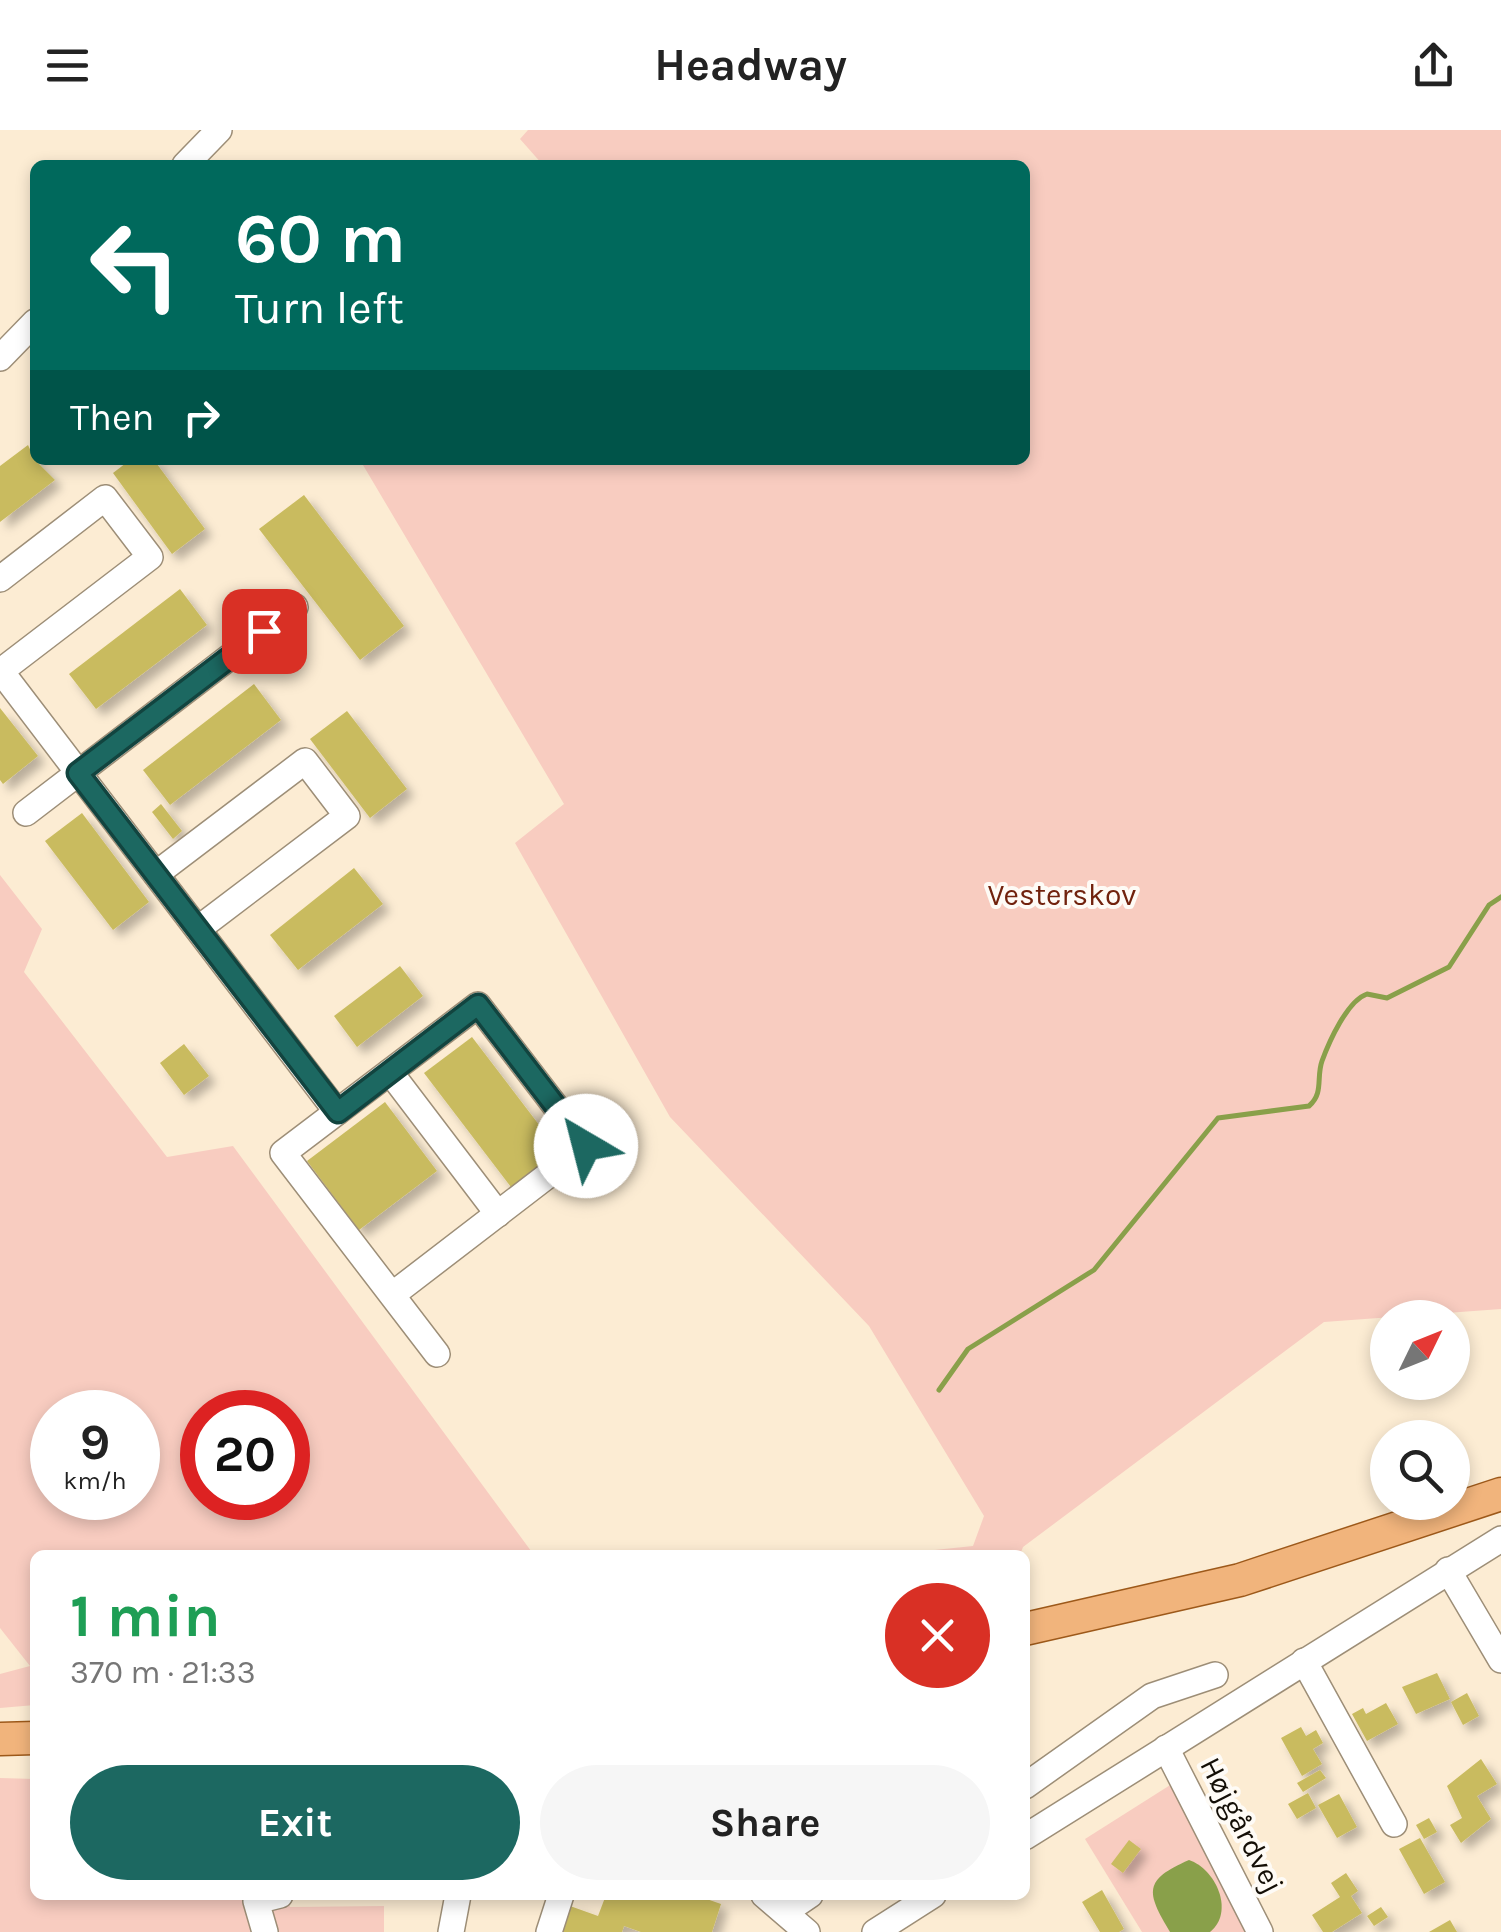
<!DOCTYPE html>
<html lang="en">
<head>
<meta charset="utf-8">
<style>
  :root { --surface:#fff; --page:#f6f6f6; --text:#222; --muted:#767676; --accent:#1c6861 }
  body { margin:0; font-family:Karla,sans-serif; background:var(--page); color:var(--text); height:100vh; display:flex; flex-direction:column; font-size:38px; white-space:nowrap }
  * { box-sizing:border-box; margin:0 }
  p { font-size:32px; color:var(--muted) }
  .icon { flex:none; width:55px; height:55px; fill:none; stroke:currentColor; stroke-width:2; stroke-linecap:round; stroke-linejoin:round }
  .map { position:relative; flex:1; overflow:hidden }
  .sheet { position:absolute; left:30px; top:1420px; width:1000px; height:350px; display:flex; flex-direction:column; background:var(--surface); border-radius:15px; box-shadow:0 5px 15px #0003 }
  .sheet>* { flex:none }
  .top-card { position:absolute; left:30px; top:30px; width:1000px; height:305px; border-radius:15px; box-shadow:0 5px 15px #0003; background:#00695c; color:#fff; overflow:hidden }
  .needle { width:65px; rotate:47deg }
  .buttons { position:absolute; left:1370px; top:1170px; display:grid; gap:20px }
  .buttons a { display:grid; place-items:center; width:100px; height:100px; border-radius:50%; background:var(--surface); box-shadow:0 5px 15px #0003; font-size:50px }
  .speed { position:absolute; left:30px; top:1260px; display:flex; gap:20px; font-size:50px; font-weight:700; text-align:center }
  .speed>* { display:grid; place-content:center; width:130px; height:130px; border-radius:50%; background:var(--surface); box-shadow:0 5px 15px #0003; line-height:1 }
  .speed small { font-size:25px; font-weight:400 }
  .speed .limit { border:15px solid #d22; background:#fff; color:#111 }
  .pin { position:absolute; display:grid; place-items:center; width:85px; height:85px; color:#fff; margin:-42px; border-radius:20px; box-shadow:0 5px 15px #0006 }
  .me { position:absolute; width:110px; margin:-55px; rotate:323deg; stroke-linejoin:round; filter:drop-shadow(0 0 8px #0008) }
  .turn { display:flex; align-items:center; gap:35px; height:210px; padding:0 40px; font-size:45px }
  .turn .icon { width:130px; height:130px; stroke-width:2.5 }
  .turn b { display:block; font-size:70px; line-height:85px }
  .then { display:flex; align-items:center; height:95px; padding:0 40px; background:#0003; gap:20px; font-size:38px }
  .round { display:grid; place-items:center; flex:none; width:105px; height:105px; border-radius:52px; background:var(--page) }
  .overview { display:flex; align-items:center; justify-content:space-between; height:170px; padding:0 40px }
  h1 { font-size:60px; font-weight:700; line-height:75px; color:#1e9e55 }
  .cta { display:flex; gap:20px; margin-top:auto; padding:20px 40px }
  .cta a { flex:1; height:115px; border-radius:60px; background:var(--accent); color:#fff; font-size:40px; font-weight:700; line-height:115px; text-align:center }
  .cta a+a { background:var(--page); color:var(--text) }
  header { display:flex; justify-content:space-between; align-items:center; height:130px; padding:0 40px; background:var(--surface); font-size:45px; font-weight:700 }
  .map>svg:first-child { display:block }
</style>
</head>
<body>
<header><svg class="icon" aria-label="menu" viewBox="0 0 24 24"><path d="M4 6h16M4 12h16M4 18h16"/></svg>Headway<svg class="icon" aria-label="share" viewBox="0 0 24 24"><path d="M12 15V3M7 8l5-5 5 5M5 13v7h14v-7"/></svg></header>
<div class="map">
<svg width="1501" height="1802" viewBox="0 0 1501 1802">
  <defs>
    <filter id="shadow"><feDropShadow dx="7" dy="7" stdDeviation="5" flood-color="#0004"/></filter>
  </defs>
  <rect width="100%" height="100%" fill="#fcecd3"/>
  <!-- green -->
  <g fill="#f8ccc0" fill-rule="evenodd">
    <path d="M528 0H1501V1179L1324 1192 1023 1417 1020 1425H886L973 1416 984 1386 869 1196 670 987 515 713 564 674 360 330H1025V35H543L520 9Z"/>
    <path d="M0 745 42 799 24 842 167 1027 233 1016 534 1425H35V1575L0 1578V1544L30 1536 0 1498ZM52 1282H138V1368H52ZM202 1282H288V1368H202Z"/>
    <path d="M0 1648 35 1649V1765H285L290 1777 384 1776V1802H0Z"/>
    <path d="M1175 1652 1250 1802H1142L1085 1709Z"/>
  </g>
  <!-- water -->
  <path fill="#89a04a" d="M1189 1730C1216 1739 1235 1782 1210 1802H1170C1146 1762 1143 1750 1189 1730Z"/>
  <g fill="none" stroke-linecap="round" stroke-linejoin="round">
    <!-- stream -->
    <path stroke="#89a04a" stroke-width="5" d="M939 1260 968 1219 1094 1140 1218 988 1309 976C1324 963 1316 948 1322 931 1329 912 1347 871 1367 864L1387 868 1449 837 1489 775 1501 767"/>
  </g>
  <!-- building -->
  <g fill="#c9bb5e" filter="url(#shadow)">
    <path d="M28 315 35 330 55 350 0 392V336Z"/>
    <path d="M130 330H154L205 399 172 424 113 343Z"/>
    <path d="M304 365 404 496 360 530 259 399Z"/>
    <path d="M180 459 207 495 96 579 69 544Z"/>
    <path d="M254 554 281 590 170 675 143 640Z"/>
    <path d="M0 578 38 626 3 654 0 650Z"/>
    <path d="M347 581 407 659 370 688 310 609Z"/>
    <path d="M161 674 182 701 173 709 152 682Z"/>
    <path d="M82 683 149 772 113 800 45 711Z"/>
    <path d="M354 738 383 774 298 840 270 805Z"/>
    <path d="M400 836 423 866 357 917 334 886Z"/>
    <path d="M472 907 562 1025 514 1061 424 943Z"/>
    <path d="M184 914 209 946 184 965 160 933Z"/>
    <path d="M385 972 437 1041 359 1100 307 1031Z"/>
    <path d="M1437 1543 1450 1569 1416 1584 1402 1557Z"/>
    <path d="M1467 1563 1479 1586 1463 1595 1451 1572Z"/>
    <path d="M1386 1573 1398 1594 1367 1611 1352 1584 1363 1578 1366 1584Z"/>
    <path d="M1301 1597 1306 1606 1316 1600 1323 1613 1313 1619 1322 1634 1302 1646 1281 1608Z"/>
    <path d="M1481 1629 1497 1654 1477 1666 1491 1689 1461 1713 1450 1695 1462 1688 1447 1656Z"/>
    <path d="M1320 1640 1326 1648 1303 1662 1297 1653Z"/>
    <path d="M1308 1663 1316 1678 1297 1689 1288 1674Z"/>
    <path d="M1339 1664 1357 1697 1337 1708 1318 1675Z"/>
    <path d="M1429 1688 1437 1702 1424 1709 1416 1695Z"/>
    <path d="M1420 1708 1445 1752 1424 1764 1399 1719Z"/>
    <path d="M1129 1710 1141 1719 1123 1743 1111 1734Z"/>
    <path d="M1346 1743 1358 1761 1351 1766 1362 1783 1332 1802H1323L1312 1785 1340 1767 1331 1753Z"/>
    <path d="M1102 1760 1124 1799 1119 1802H1100L1082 1772Z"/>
    <path d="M606 1765H695L721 1774 712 1802H641L624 1796 622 1802H561L570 1776 598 1786Z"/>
    <path d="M1381 1777 1388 1787 1374 1796 1367 1786Z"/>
    <path d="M1450 1790 1457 1802H1429Z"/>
  </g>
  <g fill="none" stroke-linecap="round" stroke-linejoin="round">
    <defs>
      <g id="minor">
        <path d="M185 35 219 0"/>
        <path d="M0 228 35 192"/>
        <path d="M0 449 105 368 150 427 1 541"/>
        <path d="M0 540 337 982"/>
        <path d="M26 683 295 477"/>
        <path d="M156 744 305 631 347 686 198 799"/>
        <path d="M390 942 498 1084"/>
        <path d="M392 1165 586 1016 478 875 283 1023 437 1224"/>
        <path d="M1448 1440 1501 1530"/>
        <path d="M1304 1531 1394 1694"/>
        <path d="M1166 1618 1260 1802"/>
        <path d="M1025 1656 1152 1566 1215 1545"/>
        <path d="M1025 1707 1501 1409"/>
        <path d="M764 1765 807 1802"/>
        <path d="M785 1782 810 1765"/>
        <path d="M265 1802 256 1771 280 1765"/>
        <path d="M451 1802 458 1765"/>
        <path d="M549 1802 561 1765"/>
        <path d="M875 1802 933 1765"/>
      </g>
      <g id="major">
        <path d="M1025 1499 1240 1450 1501 1364"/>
        <path d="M0 1609 35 1608"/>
      </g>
    </defs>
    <!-- minor casing -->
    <use href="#minor" stroke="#9d8e77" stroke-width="28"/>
    <!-- major casing -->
    <use href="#major" stroke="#9d591a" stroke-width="35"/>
    <!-- minor -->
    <use href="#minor" stroke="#fff" stroke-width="25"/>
    <!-- major -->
    <use href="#major" stroke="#f1b47c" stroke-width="32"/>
  </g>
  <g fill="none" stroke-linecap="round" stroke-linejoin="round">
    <defs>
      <path id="route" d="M264 501 78 643 338 982 478 875 586 1016"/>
    </defs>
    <!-- route casing -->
    <use href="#route" stroke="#12443f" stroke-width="25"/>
    <!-- route -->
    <use href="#route" stroke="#1c6861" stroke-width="18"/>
  </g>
  <g text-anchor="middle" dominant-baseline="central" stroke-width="8" stroke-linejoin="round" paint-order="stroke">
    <!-- park labels -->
    <g font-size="30" fill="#71220d" stroke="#fefbf6">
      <text x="1062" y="765">Vesterskov</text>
    </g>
    <!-- street labels -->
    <g font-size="30" fill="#130e06" stroke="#fefbf6">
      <text transform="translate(1242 1695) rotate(63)">Højgårdvej</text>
    </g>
  </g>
</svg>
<div class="buttons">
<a><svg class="needle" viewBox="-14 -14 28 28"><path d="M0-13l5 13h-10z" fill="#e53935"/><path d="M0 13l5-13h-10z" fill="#767676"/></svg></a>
<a><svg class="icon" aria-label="search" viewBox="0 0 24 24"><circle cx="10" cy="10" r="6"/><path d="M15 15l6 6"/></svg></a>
</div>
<div class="speed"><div>9<small>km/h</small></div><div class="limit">20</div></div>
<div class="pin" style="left:264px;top:501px;background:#d93025"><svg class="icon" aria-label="arrive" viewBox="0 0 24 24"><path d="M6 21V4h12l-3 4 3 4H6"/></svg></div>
<svg class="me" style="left:586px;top:1016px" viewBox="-20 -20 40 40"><circle r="19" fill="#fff"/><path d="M0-13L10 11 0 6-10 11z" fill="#1c6861"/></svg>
<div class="top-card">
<div class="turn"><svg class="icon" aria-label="left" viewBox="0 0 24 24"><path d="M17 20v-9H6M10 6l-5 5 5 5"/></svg><div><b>60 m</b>Turn left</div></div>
<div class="then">Then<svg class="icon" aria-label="right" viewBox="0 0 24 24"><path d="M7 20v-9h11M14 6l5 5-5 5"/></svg></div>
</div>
<section class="sheet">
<div class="overview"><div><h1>1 min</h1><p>370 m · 21:33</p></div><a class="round" style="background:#d93025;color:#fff"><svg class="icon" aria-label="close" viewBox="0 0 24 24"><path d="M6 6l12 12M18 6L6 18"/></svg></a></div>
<div class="cta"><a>Exit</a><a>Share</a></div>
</section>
</div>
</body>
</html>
